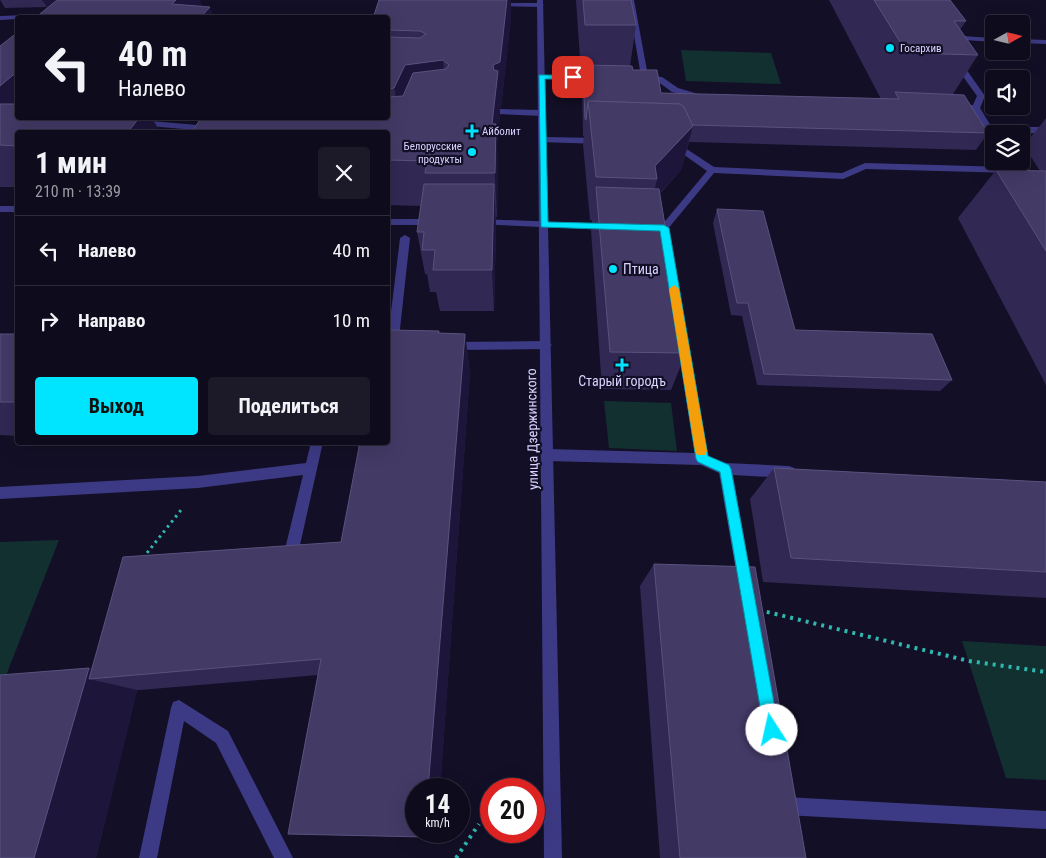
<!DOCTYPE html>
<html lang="ru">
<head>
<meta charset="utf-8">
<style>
  :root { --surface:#0e0b1c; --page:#1c1929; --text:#f1f3f6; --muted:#9b9ba3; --line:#2e2b3b; --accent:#00e5ff }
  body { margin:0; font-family:"Roboto Condensed",sans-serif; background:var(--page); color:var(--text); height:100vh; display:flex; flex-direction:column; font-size:19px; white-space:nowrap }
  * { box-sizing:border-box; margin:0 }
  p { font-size:16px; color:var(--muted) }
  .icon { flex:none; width:28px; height:28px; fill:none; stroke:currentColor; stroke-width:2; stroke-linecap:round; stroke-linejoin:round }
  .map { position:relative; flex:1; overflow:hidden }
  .side { position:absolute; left:15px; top:130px; width:375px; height:315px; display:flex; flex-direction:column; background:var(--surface); border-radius:5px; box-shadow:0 5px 20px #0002,0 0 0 1px var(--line) }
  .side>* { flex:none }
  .guide { position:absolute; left:15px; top:15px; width:375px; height:105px; border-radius:5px; box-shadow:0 5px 20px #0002,0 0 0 1px var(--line); background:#0e0b1c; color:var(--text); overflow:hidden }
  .needle { width:32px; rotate:82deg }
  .buttons { position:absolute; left:985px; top:15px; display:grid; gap:10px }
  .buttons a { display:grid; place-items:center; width:45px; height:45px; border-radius:5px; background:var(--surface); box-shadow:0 5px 20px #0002,0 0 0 1px var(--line); font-size:25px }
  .speed { position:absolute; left:405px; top:778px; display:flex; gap:10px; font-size:25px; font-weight:700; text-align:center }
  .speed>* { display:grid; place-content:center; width:65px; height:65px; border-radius:50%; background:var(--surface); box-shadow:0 5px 20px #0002,0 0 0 1px var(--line); line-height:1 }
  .speed small { font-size:12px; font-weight:400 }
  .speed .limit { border:8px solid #d22; background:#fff; color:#111 }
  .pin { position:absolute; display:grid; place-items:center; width:42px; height:42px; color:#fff; margin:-21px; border-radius:10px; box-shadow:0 2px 8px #0006 }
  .me { position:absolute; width:55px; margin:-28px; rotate:350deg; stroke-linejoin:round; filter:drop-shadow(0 0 4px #0008) }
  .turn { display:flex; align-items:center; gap:18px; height:105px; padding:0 20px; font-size:22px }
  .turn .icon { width:65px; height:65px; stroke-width:2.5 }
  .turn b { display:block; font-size:35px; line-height:42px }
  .round { display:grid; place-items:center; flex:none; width:52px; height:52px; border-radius:5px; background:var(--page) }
  .head { display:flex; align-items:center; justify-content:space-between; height:85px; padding:0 20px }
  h1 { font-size:30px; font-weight:700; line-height:38px }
  .primary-button { display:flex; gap:10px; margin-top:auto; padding:10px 20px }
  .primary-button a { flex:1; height:58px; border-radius:5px; background:var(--accent); color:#111; font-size:20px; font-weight:700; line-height:58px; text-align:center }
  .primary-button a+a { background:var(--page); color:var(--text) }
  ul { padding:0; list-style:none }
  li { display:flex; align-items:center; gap:15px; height:70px; padding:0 20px; border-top:1px solid var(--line) }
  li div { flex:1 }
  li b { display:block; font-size:19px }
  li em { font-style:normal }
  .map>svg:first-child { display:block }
</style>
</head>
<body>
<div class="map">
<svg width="1046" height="858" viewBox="0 0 1046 858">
  <rect width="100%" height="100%" fill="#130f26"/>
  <!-- green -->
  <g fill="#12302f">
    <path d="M681 50 771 53 781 84 686 81Z"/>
    <path d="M604 401 671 403 677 451 609 448Z"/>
    <path d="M59 540 0 691V542Z"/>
    <path d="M962 641 1046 646V780L1006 778Z"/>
  </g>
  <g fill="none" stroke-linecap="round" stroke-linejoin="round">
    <!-- path-far1 -->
    <path stroke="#2fb8b0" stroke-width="3" stroke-dasharray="2.5 4" stroke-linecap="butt" d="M143 558 181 510"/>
    <!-- path -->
    <g stroke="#2fb8b0" stroke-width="4" stroke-dasharray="3 5" stroke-linecap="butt">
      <path d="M759 610 969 661 1046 672"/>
      <path d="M456 858 479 824"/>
    </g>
    <!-- lane -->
    <g fill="#3d3a85" fill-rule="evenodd">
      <path d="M628 0H634L648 76 662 77 678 88 705 96V100L672 92 657 81 639 80 638 78 641 76Z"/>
      <path d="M496 3H541L544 5 541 7 494 6V4Z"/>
      <path d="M52 14H55V18H18V19L0 20V16Z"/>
      <path d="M946 35 994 38V42L949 39 945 37Z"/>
      <path d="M1021 39 1046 40V44L1021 43Z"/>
      <path d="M953 59H959L985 96 980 108 996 134H994V140L991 139 973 110 957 109 953 107 957 105H973L977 96 952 61Z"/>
      <path d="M539 75 599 76 603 78 599 80 542 79H539Z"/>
      <path d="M500 109 542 110 546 113 542 116 497 114V110Z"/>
      <path d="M139 120 244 129 248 132H220L136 125V121Z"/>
      <path d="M1023 127H1046V133L1011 134Z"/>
      <path d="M543 137 600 138 604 141 600 144 540 142V138Z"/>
      <path d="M673 140 714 167 842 173 865 163 1007 167 1004 161H1013L1018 170 1013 173 866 169 843 179 714 173 667 230 664 231 659 228 661 226 707 171 670 145 669 143Z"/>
      <rect x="0" y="206" width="18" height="6"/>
      <path d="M388 219H435L440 222 435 225H388Z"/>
      <path d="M480 219 607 224 612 227 607 230 477 224V220Z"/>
      <path d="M405 235 410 238 398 347 392 351 388 349V337L400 238Z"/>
      <path d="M682 334 688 338 708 456 726 463 789 466 794 468 796 472 794 476 789 478 733 475 752 582 750 587 745 589 740 587 738 582 719 473 701 465 547 461 542 459 541 455 542 451 547 449 695 453 676 338Z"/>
      <path d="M546 341 552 345 546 349 450 350 444 346 450 342Z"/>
      <path d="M311 442H323L300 545 298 550 293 552 288 550 286 545 303 475 198 488 0 499V487L198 476 306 463Z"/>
      <path d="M179 700 228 731 293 858H274L216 743 184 721 157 858H139L171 708 173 702Z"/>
      <path d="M785 797 1046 811V829L785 815 779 812 776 806 779 800Z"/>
    </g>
    <!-- street -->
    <path fill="#3d3a85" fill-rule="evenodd" d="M537 0H543L562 858H544Z"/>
  </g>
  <!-- wall -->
  <g fill="#312854">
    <path d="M0 0H55L47 7 5 8Z"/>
    <path d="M379 0H511V18L501 107 500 108V116L497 144 498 169 497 217H496V227L494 311H440L436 292H430L427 274H425L417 232 421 206 388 205V18Z"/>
    <path d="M576 0H631L636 25 630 66 633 70 661 93 881 99 829 0H950L966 21 960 30 978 55 953 94 988 133 976 150 689 142 681 170 660 194 686 353 671 390 602 389 591 230 592 220H590L583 145 584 136H583L582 82V74H581Z"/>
    <path d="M0 46 18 118H152L160 132H18V187H0Z"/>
    <path d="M1046 118V385L958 218 996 170 1040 171 1024 146Z"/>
    <path d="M717 209 795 330 952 380 940 391 757 385 742 316 731 315 713 223Z"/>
    <path d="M390 330 439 331 440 333 465 334 470 372 440 789H416V831H433L424 837 288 834 318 675 140 690H137L96 858H0V675L89 668 92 669 123 557 341 542 359 448 356 442H388V336H389Z"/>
    <path d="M0 334H18V436L0 435Z"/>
    <path d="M257 442H304V444Z"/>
    <path d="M774 468 1046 482V598L763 582 750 499Z"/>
    <path d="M654 564 806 858H660L640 586Z"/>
  </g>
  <!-- shaded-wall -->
  <g fill="#1d163a">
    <path d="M42 0H55L47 7Z"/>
    <path d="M176 0H200L205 12 210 7 214 18H162Z"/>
    <path d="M507 0H511V18L501 107 500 108V116L497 144 498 169 497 217 492 124 493 65Z"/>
    <path d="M443 60 448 105 403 133 394 88 405 65Z"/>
    <path d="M18 71V143L15 146 0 128V86Z"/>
    <path d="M139 118H152L160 132H128Z"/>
    <path d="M693 126 681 170 652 202 657 179 655 166Z"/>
    <path d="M494 184 496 227 494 311 492 270Z"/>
    <path d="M465 334 470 372 440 789H428Z"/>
    <path d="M89 668 121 676 89 679 137 690 96 858H34Z"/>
    <path d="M424 831H433L424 837Z"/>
  </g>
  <!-- building -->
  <g fill="#433a66" stroke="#5a527e">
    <path d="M57 0H176L172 4 210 7 200 18H35Z"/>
    <path d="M379 0H507L500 62 493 65 494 70 498 71 492 124H496L495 173H425L427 161 388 160V132H192L201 118H388V97L403 96 413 73 446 69 449 65 443 60 405 65 394 88 388 89V37L420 38 426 34 420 31 388 30V18H373Z"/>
    <path d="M583 0H631L636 25H585Z"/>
    <path d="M874 0H950L966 21H954L978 55 907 53Z"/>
    <path d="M18 32V71L0 86V46Z"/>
    <path d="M583 65 632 66 633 70H657L661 93 899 99 895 92 964 95 988 133 692 125 684 107 680 104 588 101 586 120 585 119Z"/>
    <path d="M588 101 680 104 684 107 693 126 655 166 657 179 596 177Z"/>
    <path d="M0 104H18V118H139L128 132H18V146L0 145Z"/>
    <path d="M996 170 1046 171V251Z"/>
    <path d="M424 184H494L492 270H433L435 250H422L424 232H417Z"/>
    <path d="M596 187 659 189 686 353 610 352Z"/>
    <path d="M717 209 763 211 795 330 932 334 952 380 764 374 748 303H737Z"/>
    <path d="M390 330 439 331 438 333 465 334 428 789H416V831H424V837L288 834 321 659 89 679 123 557 341 542 360 442H388V336H389Z"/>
    <rect x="0" y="334" width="18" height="68"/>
    <path d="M774 468 1046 482V572L791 558Z"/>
    <path d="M654 564 755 567 806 858H680Z"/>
    <path d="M89 668 34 858H0V675Z"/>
  </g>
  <!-- route -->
  <path fill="#00e5ff" stroke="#0095a6" d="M539 75H573L577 77 573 79H545L548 222 664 225 669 228 708 456 729 465 731 469 779 730 777 735 772 737 766 735 764 730 720 472 698 462 696 459 660 231 541 227Z"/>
  <!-- slow -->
  <path fill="#f59e0b" d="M674 285 679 289 707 451 705 455H697L695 451 669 289Z"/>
  <!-- markers -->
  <g fill="#00e5ff" stroke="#130f26" stroke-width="2">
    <circle cx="890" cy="48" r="5"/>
    <path d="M469.5 123.5h5v5h5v5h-5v5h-5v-5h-5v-5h5z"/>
    <circle cx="472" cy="152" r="5"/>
    <circle cx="613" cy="269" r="5"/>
    <path d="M619.5 357.5h5v5h5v5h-5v5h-5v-5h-5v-5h5z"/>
  </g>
  <g text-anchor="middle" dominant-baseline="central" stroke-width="4.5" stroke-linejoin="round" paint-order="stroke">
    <!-- far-poi labels -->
    <g font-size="11" fill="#d9d4ff" stroke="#130f26" text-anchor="start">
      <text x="900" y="48">Госархив</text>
      <text x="482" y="131">Айболит</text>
      <text x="462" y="146" text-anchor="end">Белорусские<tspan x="462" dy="13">продукты</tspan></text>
    </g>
    <!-- poi labels -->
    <g font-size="14" fill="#d9d4ff" stroke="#130f26" text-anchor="start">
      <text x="623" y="269">Птица</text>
      <text x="622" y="381" text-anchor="middle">Старый городъ</text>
    </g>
    <!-- street labels -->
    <g font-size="14" fill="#d9d4ff" stroke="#130f26">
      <text transform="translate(532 429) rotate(-91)">улица Дзержинского</text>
    </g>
  </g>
</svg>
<div class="buttons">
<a><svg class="needle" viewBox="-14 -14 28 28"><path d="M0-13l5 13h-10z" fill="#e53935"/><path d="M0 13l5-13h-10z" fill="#9b9ba3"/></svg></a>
<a><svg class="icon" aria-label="sound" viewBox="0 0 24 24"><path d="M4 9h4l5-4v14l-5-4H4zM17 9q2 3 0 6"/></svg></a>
<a><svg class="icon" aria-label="layers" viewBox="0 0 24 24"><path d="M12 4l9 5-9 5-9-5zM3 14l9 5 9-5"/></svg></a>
</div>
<div class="speed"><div>14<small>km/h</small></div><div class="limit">20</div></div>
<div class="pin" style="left:573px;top:77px;background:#d93025"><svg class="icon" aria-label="arrive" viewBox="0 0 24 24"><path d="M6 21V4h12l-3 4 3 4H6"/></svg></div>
<svg class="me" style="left:772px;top:730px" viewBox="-20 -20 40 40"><circle r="19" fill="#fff"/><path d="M0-13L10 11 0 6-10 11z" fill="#00e5ff"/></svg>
<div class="guide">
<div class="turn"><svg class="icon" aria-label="left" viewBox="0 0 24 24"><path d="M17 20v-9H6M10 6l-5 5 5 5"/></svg><div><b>40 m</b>Налево</div></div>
</div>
<section class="side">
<div class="head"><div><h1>1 мин</h1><p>210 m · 13:39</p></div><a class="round"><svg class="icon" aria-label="close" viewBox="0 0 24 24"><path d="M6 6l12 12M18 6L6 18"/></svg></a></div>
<ul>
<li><svg class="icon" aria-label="left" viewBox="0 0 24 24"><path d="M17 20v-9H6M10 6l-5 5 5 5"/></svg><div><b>Налево</b></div><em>40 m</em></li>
<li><svg class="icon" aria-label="right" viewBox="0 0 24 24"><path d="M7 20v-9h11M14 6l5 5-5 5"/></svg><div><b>Направо</b></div><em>10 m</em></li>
</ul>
<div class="primary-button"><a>Выход</a><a>Поделиться</a></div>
</section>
</div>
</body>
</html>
